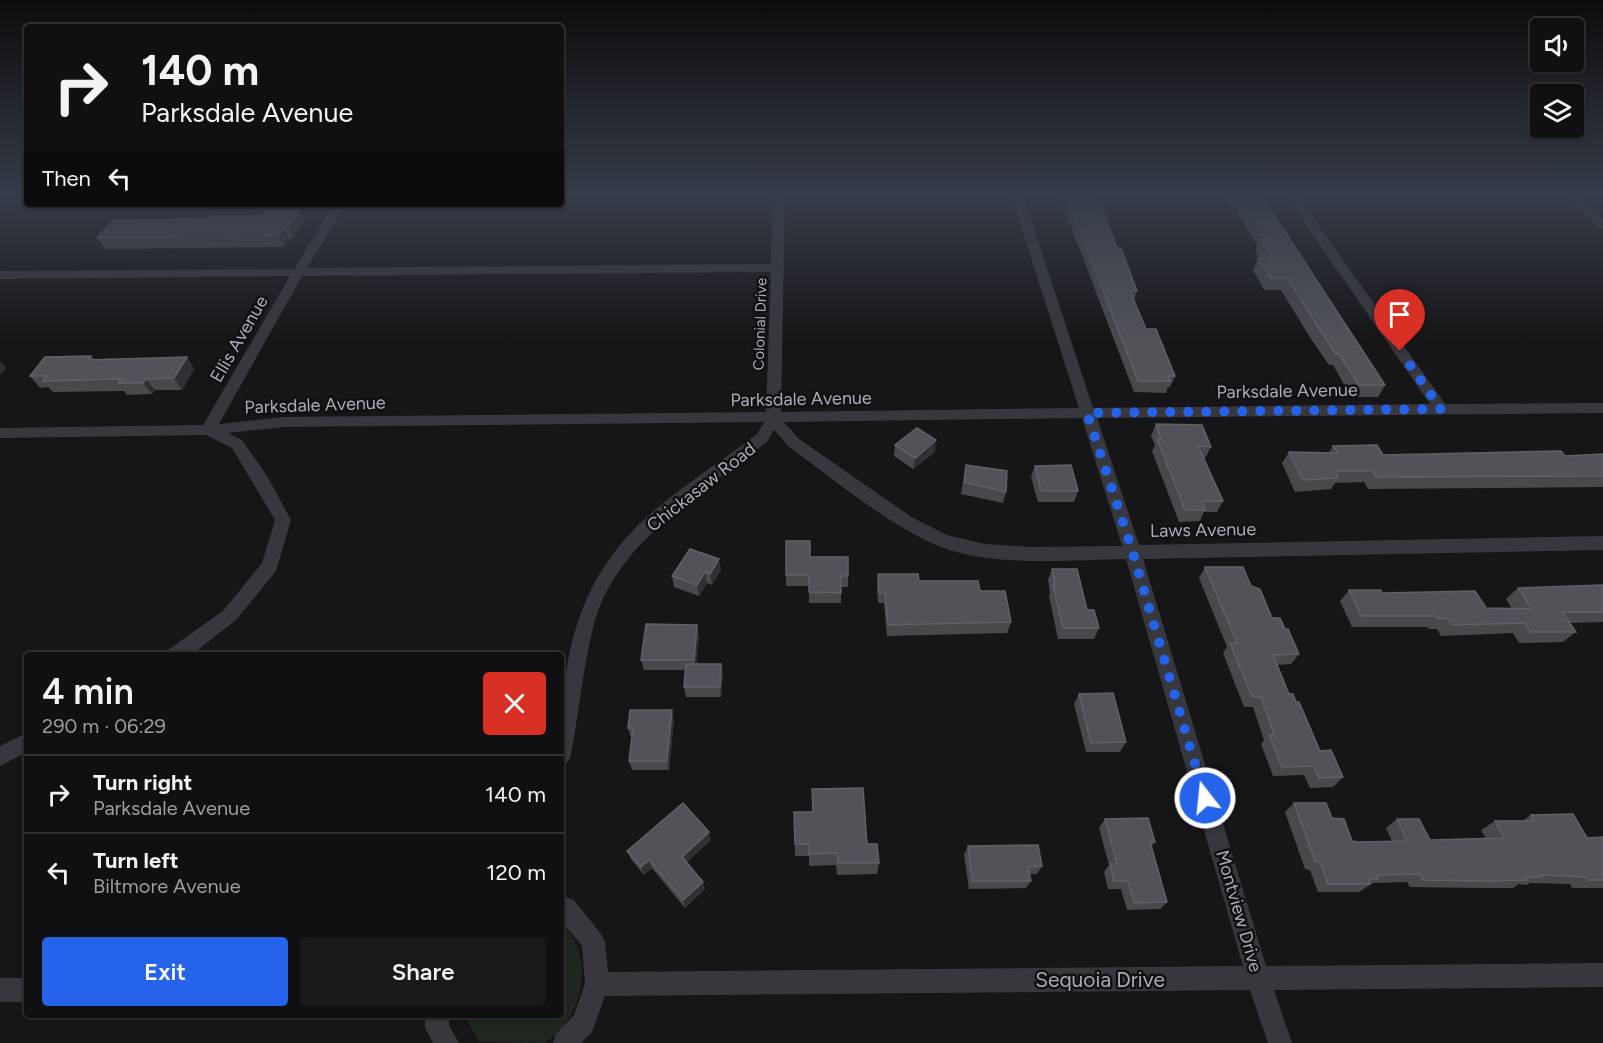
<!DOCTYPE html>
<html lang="en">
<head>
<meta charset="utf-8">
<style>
  :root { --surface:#101012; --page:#19191b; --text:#f1f3f6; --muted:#9c9d9f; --line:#303032; --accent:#2563eb }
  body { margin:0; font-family:Figtree,sans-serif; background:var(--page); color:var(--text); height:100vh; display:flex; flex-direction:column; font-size:22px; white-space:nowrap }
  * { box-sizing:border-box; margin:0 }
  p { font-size:20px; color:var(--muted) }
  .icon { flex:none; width:33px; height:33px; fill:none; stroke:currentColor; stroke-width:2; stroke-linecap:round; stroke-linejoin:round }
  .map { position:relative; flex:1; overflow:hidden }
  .details { position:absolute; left:24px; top:652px; width:540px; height:366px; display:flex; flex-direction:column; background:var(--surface); border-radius:6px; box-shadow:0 2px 4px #0004,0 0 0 2px var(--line) }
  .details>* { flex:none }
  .top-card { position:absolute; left:24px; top:24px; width:540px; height:183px; border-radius:6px; box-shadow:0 2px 4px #0004,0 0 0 2px var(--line); background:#101012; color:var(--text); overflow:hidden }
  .fabs { position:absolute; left:1530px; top:18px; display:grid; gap:12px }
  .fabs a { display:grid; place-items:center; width:54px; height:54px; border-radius:6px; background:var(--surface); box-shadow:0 2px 4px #0004,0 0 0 2px var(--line); font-size:30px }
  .pin { position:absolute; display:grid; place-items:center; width:51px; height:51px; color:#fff; margin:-62px -26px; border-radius:50% 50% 50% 0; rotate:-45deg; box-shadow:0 0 6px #0007 }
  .pin .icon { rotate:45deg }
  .me { position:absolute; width:66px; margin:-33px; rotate:344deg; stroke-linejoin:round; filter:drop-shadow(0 0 4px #0008) }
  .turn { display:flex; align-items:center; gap:21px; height:126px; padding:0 18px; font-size:27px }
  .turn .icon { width:78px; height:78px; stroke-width:2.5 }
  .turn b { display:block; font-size:42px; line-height:51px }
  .then { display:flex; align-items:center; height:57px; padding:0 18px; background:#0003; gap:12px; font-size:22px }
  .round { display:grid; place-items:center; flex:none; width:63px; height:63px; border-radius:6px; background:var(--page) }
  .overview { display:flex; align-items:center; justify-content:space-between; height:102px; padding:0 18px }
  h1 { font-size:36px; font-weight:600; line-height:45px }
  .cta { display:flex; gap:12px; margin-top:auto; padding:12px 18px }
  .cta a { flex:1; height:69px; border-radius:6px; background:var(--accent); color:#fff; font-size:24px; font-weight:600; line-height:69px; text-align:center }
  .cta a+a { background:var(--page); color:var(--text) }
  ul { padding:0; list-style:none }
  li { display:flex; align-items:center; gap:18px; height:78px; padding:0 18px; border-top:2px solid var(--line) }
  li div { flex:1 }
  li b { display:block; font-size:22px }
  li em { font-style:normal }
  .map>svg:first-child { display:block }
</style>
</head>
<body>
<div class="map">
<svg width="1603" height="1043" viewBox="0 0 1603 1043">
  <rect width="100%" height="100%" fill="#161618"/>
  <!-- green -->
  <path fill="#1e261f" d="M561 924C567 926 569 932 573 938 589 963 582 1004 563 1027 558 1033 551 1038 545 1043L479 1042 465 1016H561Z"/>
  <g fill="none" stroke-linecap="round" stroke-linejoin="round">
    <!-- street -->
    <g fill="#37383d" fill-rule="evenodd">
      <path d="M773 195H785L781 412 1079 408 1011 195H1023L1093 408 1430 404 1285 195H1297L1445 404 1603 403V413L1097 418 1139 545 1603 536V550L1143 559 1266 966 1603 963V987L1274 990 1292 1043H1268L1250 990 605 996 592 1032 581 1043H553L556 1034 574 1015 585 984 582 946 561 920V895L574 900 601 934 605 942 608 972 1243 966 1126 559C1070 560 989 568 936 545 884 522 835 480 789 447L774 430 767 442C705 490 615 543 594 624 583 666 579 712 571 755L568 762 561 764C561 683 567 609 621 544 653 504 715 466 757 434L764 422 283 427 228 433 242 440 267 476 291 520 276 571 236 620 190 656H166L168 650 224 610 262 563 275 520 232 448 206 435 0 438V428L203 425 290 276 0 279V271L294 269 334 204H346L307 268 771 264ZM771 272 766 412 283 417 219 424 302 276ZM1082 418 1122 546 1031 547 985 544 947 535 913 518 799 439 784 422Z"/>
      <path d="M1564 195H1577L1603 219V229L1599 228Z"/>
      <path d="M27 733V752L0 766V746Z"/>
      <rect x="0" y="978" width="27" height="24"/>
      <path d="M425 1016H449V1025L459 1043H433L425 1028Z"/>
    </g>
  </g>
  <!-- wall -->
  <g fill="#47494d">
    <path d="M1059 195H1093L1137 291 1134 300 1146 329 1175 376 1170 387H1168L1166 393 1134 392Z"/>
    <path d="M1221 195H1261L1385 385 1378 397H1351L1333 365H1329L1311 339 1281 290H1264L1253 270 1258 258H1259L1255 251 1257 245 1233 205H1227Z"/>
    <path d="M299 211 304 222 293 239H289L284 247 105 249 97 238 208 219 262 216Z"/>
    <path d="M91 356 94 359 187 357 194 369 182 390H155L152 394 127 395 124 391 53 392 48 387 40 388 30 376Z"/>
    <path d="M1156 424 1211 447 1205 458H1204L1223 501 1217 512H1204L1200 521 1179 522 1152 451 1155 445 1151 436Z"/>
    <path d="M895 445 935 452 913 469 894 456Z"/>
    <path d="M1333 446 1383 455 1565 456 1603 454V487L1368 489 1364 482 1335 483 1331 489 1295 492 1282 463 1289 452 1329 453Z"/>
    <path d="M966 465 1006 492 1003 503 961 494Z"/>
    <path d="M1035 466 1078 491 1074 502H1038L1031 477Z"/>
    <path d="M810 557 848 576V587H841V603H809V586H786V575Z"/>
    <path d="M1205 567 1251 586 1272 618 1285 629 1299 654 1291 664 1277 665 1289 694 1320 751 1343 777 1333 787 1310 788 1304 775 1273 776 1261 744 1264 740 1253 707H1244L1223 653 1227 647 1199 578Z"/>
    <path d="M1052 569 1087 610 1099 628 1094 639H1058L1049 596 1050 592 1048 580Z"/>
    <path d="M721 570 712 585 707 583 699 596 674 587 672 576Z"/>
    <path d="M878 574 980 591 1011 622 1007 633 887 636 884 603H878L877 585Z"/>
    <path d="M1603 585V622L1569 623 1576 632 1563 642 1519 643 1513 633 1441 636 1437 629H1428L1427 627H1352L1340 601 1349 590 1382 593 1486 608 1512 609 1506 599 1518 588Z"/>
    <path d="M699 635 696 664H721L723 674 721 697H686L684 687 685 670H644L641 660Z"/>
    <path d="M1079 694 1126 742 1120 752H1086L1074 704Z"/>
    <path d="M674 720 669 770H632L629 761 632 737H631L628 728Z"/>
    <path d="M812 789 867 844 879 863 877 874 837 875 836 865 809 866V856H795L794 812H812Z"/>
    <path d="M1294 803 1332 818 1352 841 1358 842 1392 841 1386 828 1397 819 1430 840 1486 839 1481 830 1495 821H1522L1531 815 1587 838 1603 837V888H1572L1570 884 1530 883 1527 885 1519 884 1513 888H1476L1410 887 1407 882 1373 883 1359 892H1318L1310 870 1305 869 1285 812Z"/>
    <path d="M1105 819 1155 842 1151 847 1167 902 1160 909 1127 910 1121 889H1108L1104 872 1109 865 1099 828Z"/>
    <path d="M711 840 686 863 703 882 705 889 685 908 652 868 644 875 631 859 627 851Z"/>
    <path d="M968 846 1042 866 1037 874H1030L1031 881 1026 888 969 889 964 855Z"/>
  </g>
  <!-- shaded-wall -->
  <g fill="#2f3033">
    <path d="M299 211 304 222 293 239 288 228Z"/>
    <path d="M283 228 289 239 284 247 278 235Z"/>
    <path d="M187 357 194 369 182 390 174 378Z"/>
    <path d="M0 361 6 368 0 375Z"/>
    <path d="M146 379 155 390 152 394 143 383Z"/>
    <path d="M936 440 935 452 913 469 915 458Z"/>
    <path d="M719 559 721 570 712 585 710 574Z"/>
    <path d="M705 572 707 583 699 596 697 585Z"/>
    <path d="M697 625 699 635 696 670 694 660Z"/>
    <path d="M721 664 723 674 721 697 720 687Z"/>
    <path d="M672 710 674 720 669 770 667 761Z"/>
    <path d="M709 832 711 840 684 865 682 857Z"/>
    <path d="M649 860 652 868 644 875 641 867Z"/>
    <path d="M703 882 705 889 685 908 683 900Z"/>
  </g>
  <!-- building -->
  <g fill="#525359" stroke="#5f6168" stroke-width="1.5">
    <path d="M1066 195H1093L1098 207H1102L1117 248H1121L1137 291H1130L1146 329H1156L1175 376H1168L1170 381H1138Z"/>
    <path d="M1238 195H1261L1385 385H1359L1339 354H1336L1318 327 1287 278H1270L1258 258H1272L1260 239H1266Z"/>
    <path d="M265 211H299L288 228H283L278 235 97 238 113 220 208 219 210 216H262Z"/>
    <path d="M91 356 88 360 187 357 174 378 146 379 143 383H119L121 379 43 381 47 376H30L45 357Z"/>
    <path d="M1156 424 1202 425 1211 447 1198 446 1223 501H1202L1205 510H1185L1157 439H1161Z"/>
    <path d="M917 428 936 440 915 458 895 445Z"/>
    <path d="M1377 445 1383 455 1561 451 1565 456 1603 454V476L1376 477 1372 471H1335L1338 478 1303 480 1289 452 1338 453 1333 446Z"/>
    <path d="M966 465 1007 471 1006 492 964 482Z"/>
    <path d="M1071 465 1078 491H1041L1035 466Z"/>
    <path d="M786 541H810V557H848V576H841V593L809 592V575H786Z"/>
    <path d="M690 549 719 559 710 574 705 572 697 585 672 576Z"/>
    <path d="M1205 567H1243L1251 586 1260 589 1272 618H1280L1285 629H1288L1299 654 1273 655 1289 694H1293L1296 702H1299L1320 751 1331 750 1343 777 1319 778 1314 766 1282 767 1269 735H1274L1261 697H1252L1230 643H1237Z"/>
    <path d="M1052 569H1077L1087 610H1094L1099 628H1063L1053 585H1055Z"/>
    <path d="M878 574H918L919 581H978L980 591H1005L1011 622 888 625 885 593H879Z"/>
    <path d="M1603 585V612H1562L1576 632H1531L1524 623 1452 625 1447 618 1438 619 1437 616H1361L1349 590H1381L1382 593 1475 591 1486 608 1532 609 1518 588Z"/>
    <path d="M646 624 697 625 694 660H641Z"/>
    <path d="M686 664H721L720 687H684Z"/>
    <path d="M1113 693 1126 742 1091 743 1079 694Z"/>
    <path d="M630 710H672L667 761H629L633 728H628Z"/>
    <path d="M863 788 867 844H877L879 863H838L837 853 809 854V844H795L794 812H813L812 789Z"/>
    <path d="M683 803 709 832 682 857 703 882 683 900 649 860 641 867 627 851Z"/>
    <path d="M1294 803H1326L1332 818 1344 819 1352 841 1358 842 1407 841 1397 819H1419L1430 840 1504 838 1495 821H1534L1531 815 1573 814 1587 838 1603 837V880H1588L1586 877 1541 875 1542 877H1526L1527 880 1489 881 1423 880 1420 874 1377 875 1378 879H1369L1370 884H1328L1320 862 1315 861Z"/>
    <path d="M1148 818 1155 842H1150L1167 902 1134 903 1128 881H1114L1110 864H1117L1105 819Z"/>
    <path d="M1038 845 1042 866 1028 867 1031 881H972L968 846Z"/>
  </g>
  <!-- sky -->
  <linearGradient id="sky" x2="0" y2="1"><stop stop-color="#0c0c0d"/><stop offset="0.57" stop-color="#363c48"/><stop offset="1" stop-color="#363c48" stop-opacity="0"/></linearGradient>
  <rect width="1603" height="341" fill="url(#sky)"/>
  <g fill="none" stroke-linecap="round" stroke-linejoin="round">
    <!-- route -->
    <path stroke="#2563eb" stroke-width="10" stroke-dasharray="0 18" d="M1205 798 1132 550 1087 413 1441 409 1400 351"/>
  </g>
  <g text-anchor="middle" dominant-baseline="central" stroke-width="5" stroke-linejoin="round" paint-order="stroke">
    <!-- far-street labels -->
    <g font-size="15" fill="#a8adb8" stroke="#111113">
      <text transform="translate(760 324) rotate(-88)">Colonial Drive</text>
    </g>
    <!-- street labels -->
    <g font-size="18" fill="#a8adb8" stroke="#111113">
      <text transform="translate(239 339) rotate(-60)">Ellis Avenue</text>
      <text transform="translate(1287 391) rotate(-1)">Parksdale Avenue</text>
      <text transform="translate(801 399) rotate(-1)">Parksdale Avenue</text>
      <text transform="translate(315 405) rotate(-2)">Parksdale Avenue</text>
      <text transform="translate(701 487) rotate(-38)">Chickasaw Road</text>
      <text transform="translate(1203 530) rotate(-1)">Laws Avenue</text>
      <text transform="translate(1239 911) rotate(74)">Montview Drive</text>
    </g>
    <!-- near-street labels -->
    <g font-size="21" fill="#a8adb8" stroke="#111113">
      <text x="1100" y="979">Sequoia Drive</text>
    </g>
  </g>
</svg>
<div class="fabs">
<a><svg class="icon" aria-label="sound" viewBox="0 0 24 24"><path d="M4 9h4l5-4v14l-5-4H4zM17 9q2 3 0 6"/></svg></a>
<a><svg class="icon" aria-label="layers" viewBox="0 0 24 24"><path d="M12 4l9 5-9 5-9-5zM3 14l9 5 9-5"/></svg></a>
</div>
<div class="pin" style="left:1400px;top:351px;background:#d93025"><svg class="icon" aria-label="arrive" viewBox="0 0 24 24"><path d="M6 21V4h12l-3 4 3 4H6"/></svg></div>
<svg class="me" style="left:1205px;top:798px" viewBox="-20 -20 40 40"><circle r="17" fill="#2563eb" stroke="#fff" stroke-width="3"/><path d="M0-11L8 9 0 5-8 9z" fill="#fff"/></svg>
<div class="top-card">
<div class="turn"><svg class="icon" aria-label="right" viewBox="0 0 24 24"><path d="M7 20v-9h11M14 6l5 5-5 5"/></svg><div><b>140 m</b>Parksdale Avenue</div></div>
<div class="then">Then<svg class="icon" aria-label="left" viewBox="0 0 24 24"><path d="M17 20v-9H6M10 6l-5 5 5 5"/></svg></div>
</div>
<section class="details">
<div class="overview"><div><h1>4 min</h1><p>290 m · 06:29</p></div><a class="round" style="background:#d93025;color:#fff"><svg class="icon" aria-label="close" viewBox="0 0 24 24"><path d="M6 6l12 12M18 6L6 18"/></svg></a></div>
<ul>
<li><svg class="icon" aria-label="right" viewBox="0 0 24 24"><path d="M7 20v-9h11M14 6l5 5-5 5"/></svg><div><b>Turn right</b><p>Parksdale Avenue</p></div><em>140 m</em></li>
<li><svg class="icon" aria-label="left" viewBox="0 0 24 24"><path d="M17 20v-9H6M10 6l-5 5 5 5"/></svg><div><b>Turn left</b><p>Biltmore Avenue</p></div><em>120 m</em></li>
</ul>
<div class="cta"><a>Exit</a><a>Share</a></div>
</section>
</div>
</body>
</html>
